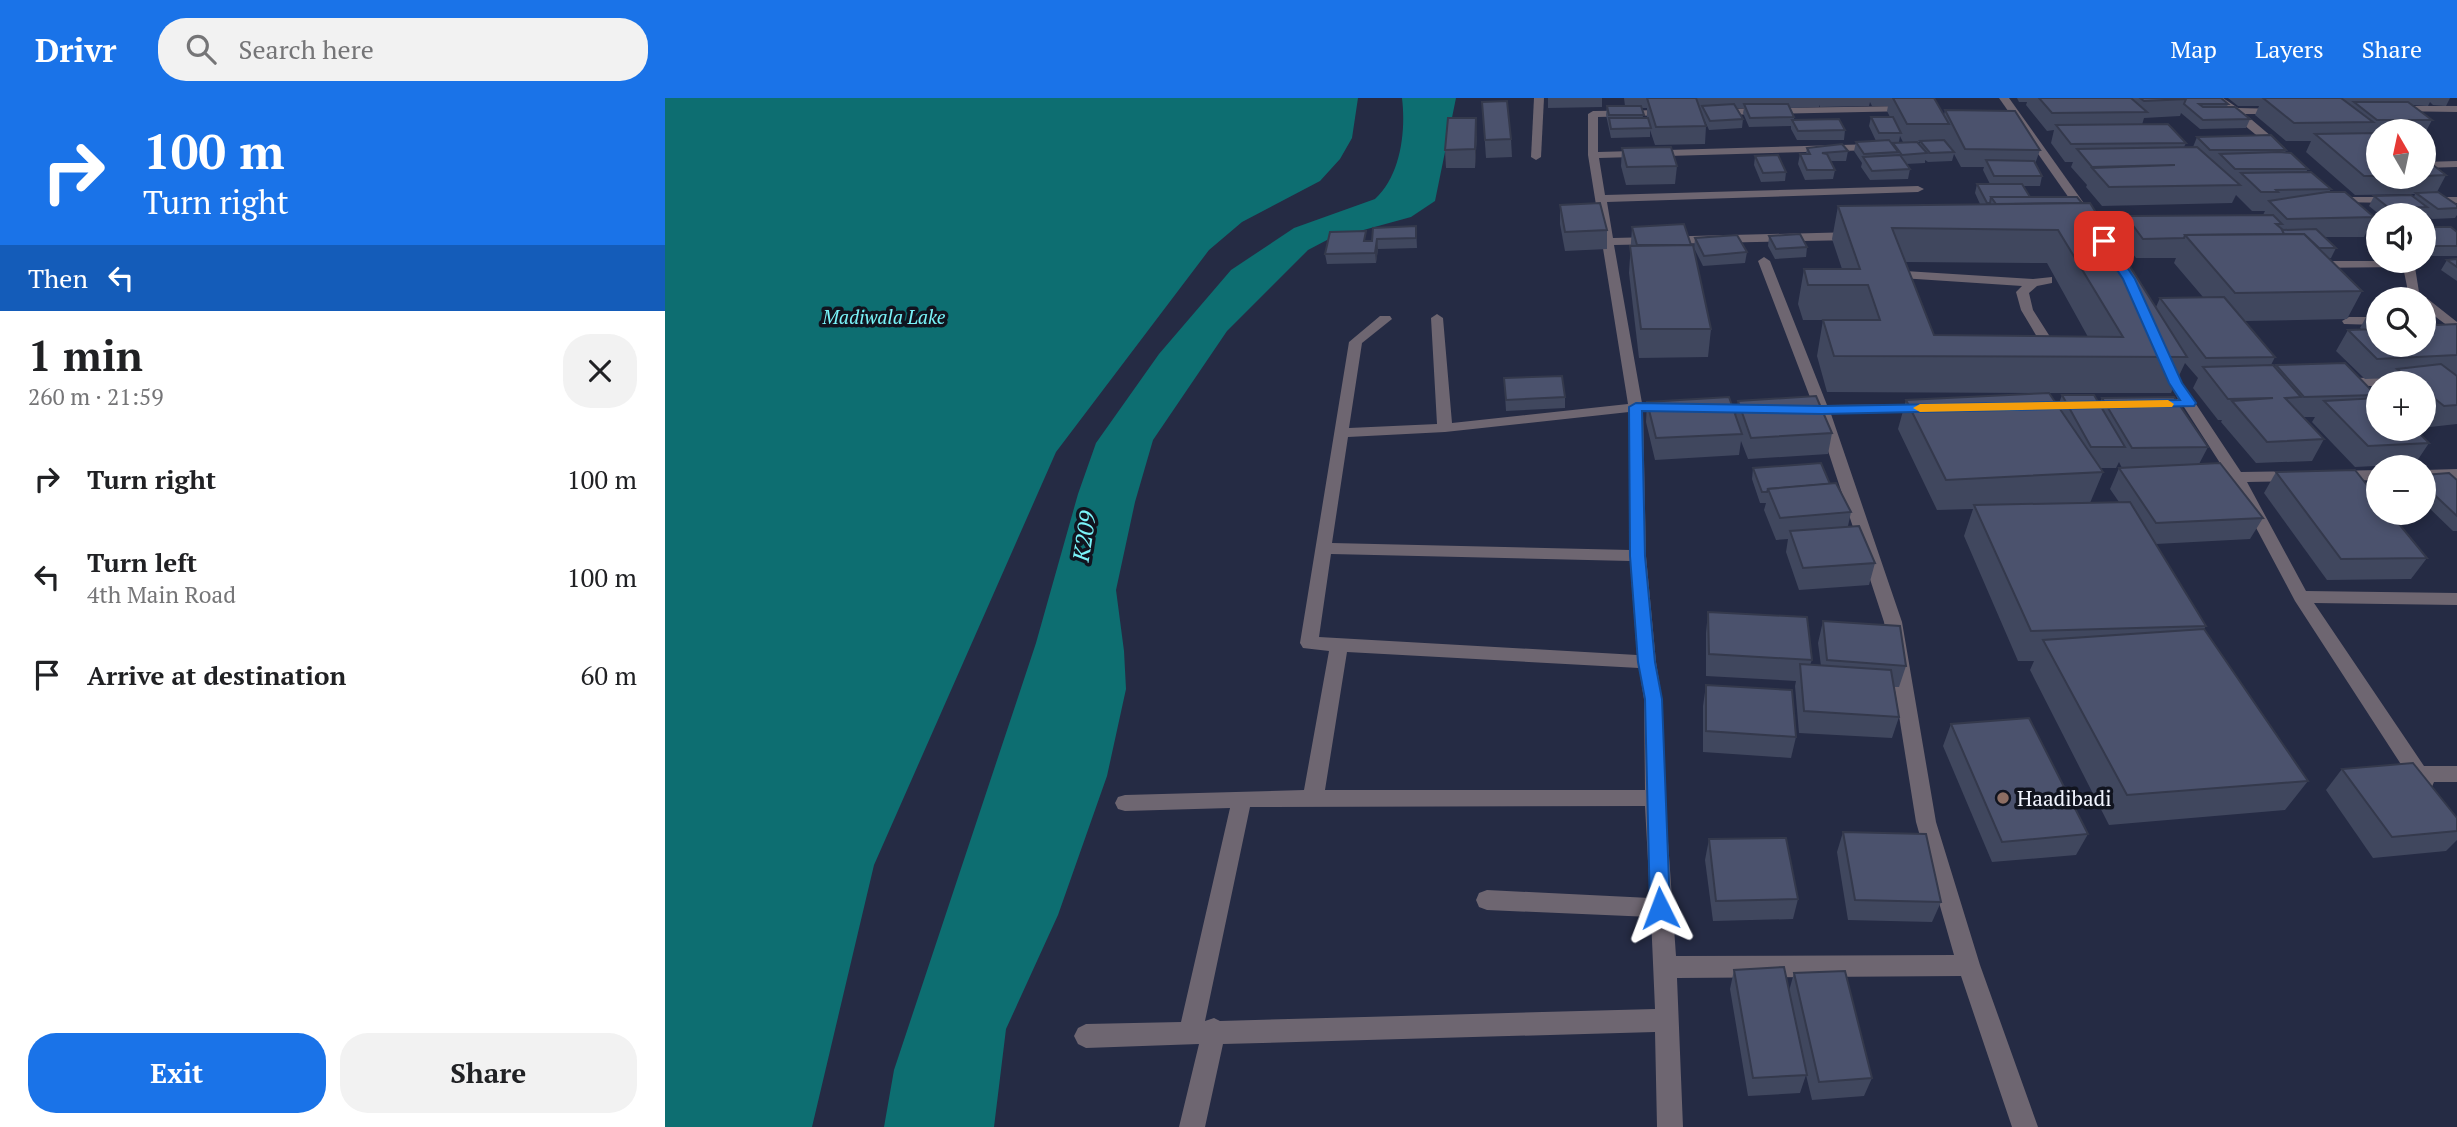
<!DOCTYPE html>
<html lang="en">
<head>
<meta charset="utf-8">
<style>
  :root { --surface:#fff; --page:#f2f2f2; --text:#202124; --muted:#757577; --accent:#1a73e8 }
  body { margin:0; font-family:"PT Serif",serif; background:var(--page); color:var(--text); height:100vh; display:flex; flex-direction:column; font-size:26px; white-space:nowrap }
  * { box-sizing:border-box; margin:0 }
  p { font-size:23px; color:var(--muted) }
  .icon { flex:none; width:38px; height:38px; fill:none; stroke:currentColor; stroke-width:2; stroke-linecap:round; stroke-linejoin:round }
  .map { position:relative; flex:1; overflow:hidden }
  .panel { display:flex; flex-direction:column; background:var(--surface); width:665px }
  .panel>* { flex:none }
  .hud { background:#1a73e8; color:#fff; overflow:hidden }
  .needle { width:46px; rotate:351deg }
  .fabs { position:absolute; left:1701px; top:21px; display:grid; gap:14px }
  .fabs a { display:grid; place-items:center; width:70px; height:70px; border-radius:50%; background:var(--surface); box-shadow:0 4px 10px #0003; font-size:35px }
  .pin { position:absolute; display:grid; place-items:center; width:60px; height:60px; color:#fff; margin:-30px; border-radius:14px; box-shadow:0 4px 10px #0006 }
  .me { position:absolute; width:77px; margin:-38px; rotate:357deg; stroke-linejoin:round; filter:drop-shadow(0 0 5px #0008) }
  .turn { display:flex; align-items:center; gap:24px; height:147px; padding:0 28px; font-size:32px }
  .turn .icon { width:91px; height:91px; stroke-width:2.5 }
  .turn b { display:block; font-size:49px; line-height:60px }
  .then { display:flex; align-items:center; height:66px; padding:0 28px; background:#0003; gap:14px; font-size:26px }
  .round { display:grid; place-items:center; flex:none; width:74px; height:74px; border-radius:28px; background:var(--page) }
  .summary { display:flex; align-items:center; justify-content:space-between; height:119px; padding:0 28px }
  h1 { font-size:42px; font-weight:800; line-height:52px }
  .cta { display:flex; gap:14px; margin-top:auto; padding:14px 28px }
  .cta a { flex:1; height:80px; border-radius:28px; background:var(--accent); color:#fff; font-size:28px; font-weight:800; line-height:80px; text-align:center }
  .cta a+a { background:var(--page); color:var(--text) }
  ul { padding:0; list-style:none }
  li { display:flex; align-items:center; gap:21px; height:98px; padding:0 28px }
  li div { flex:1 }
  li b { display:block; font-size:26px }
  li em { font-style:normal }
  header { display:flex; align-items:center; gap:42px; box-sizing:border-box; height:98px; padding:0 35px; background:var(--accent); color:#fff }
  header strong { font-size:33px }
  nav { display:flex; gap:38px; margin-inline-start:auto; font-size:24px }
  .search { width:490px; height:63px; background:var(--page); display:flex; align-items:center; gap:18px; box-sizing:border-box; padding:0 24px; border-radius:28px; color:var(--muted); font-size:26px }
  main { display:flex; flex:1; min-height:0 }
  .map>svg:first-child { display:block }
</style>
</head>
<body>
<header>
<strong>Drivr</strong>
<div class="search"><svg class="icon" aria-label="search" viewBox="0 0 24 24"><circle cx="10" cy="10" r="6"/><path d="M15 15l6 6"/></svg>Search here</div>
<nav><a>Map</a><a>Layers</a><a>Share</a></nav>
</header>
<main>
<section class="panel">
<div class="hud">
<div class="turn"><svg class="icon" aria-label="right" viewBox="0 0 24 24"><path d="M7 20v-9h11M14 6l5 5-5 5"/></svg><div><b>100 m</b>Turn right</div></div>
<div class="then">Then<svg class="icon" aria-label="left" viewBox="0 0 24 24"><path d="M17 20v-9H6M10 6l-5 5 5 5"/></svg></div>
</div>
<div class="summary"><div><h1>1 min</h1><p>260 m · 21:59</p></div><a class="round"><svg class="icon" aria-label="close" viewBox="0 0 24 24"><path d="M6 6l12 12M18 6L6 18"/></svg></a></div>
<ul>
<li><svg class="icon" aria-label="right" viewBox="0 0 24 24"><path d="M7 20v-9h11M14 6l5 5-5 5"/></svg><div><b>Turn right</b></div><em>100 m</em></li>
<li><svg class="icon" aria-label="left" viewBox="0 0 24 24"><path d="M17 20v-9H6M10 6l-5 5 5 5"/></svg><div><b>Turn left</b><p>4th Main Road</p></div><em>100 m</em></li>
<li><svg class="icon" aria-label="arrive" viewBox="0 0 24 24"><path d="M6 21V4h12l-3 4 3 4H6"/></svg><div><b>Arrive at destination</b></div><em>60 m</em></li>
</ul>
<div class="cta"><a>Exit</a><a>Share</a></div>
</section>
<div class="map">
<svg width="1792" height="1029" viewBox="0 0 1792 1029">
  <rect width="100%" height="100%" fill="#252b44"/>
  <!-- water -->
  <g fill="#0d6e71">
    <path d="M0 0H693L687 40 675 61 655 83 577 124 544 152 391 354 209 767 147 1029H0Z"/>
    <path d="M737 0H791L770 103 746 119 662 142 643 152 562 233 488 342 470 404 451 492 459 553 461 591 442 678 393 817 341 931 329 1029H219L229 972 371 545 413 396 431 345 494 256 566 172 629 130 710 101C736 77 741 33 737 0Z"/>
  </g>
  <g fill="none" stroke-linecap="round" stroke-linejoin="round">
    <!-- street -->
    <g fill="#6e6671" fill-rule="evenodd">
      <path d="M869 0H879L876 59 871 62 866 59Z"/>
      <path d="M1334 0H1344L1428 118 1426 120H1418Z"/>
      <path d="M1546 0H1558L1573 10 1616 11 1618 13 1613 16H1580L1620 50V54H1612Z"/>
      <path d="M1244 8 1249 11 1247 13 1052 17 1047 14 1052 11Z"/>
      <path d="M1729 8H1792V14L1726 13 1724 11Z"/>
      <path d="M1003 12 1006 13V17L933 19V54L1211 46 1216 49 1211 52 934 60 940 97 1253 88 1259 91 1253 94 942 104 948 140 1190 134 1196 138 1190 142 949 147 977 305 987 306 989 309 978 313 981 458 991 564 997 601 1000 700 1011 858 1289 857 1251 724 1219 524 1151 316H1136L1129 312 1136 308 1148 307 1093 163 1099 159 1105 163 1162 307 1262 306 1269 310 1262 314 1166 316 1237 524 1271 724 1315 867 1373 1029H1347L1296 878 1012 880 1018 1029H992L990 934 558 946 540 1029H514L534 946 421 950 413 946 409 938 413 930 421 926 516 924 565 710 460 713 453 711 450 705 453 699 460 697 639 692 664 553 638 550 635 545 684 244 715 218H725L727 221 697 245 684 330 772 326 766 220 772 216 778 220 787 325 963 306 923 57V16L928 13ZM964 314 965 452 667 445 683 339 780 334ZM666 456 965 463 972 557 654 539ZM682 554 974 570 979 601 980 692H660ZM980 708 985 800 822 792 814 795 811 802 814 809 822 812 986 819 990 911 555 923 549 920 540 923 585 709Z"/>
      <path d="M1792 63V69L1759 70V64Z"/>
      <path d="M1674 99H1730L1736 102 1730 105 1670 104V100Z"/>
      <path d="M1761 99H1792V105L1757 104V100Z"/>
      <path d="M1684 112H1692L1713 132V141L1709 140 1684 116Z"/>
      <path d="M1649 163H1749L1754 194 1792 224V235L1759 210V201H1748L1744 198 1738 169 1645 170 1643 167Z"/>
      <path d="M1240 173 1368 181 1387 179V185L1372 188 1364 195 1368 212 1396 256 1394 259H1384L1356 212 1351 194 1357 188 1236 180 1234 177Z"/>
      <path d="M1684 219H1713V227L1679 226 1677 223Z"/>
      <path d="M1502 261 1509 265 1517 285 1576 374 1632 373 1640 378 1632 383 1582 384 1641 493 1792 495V507L1649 505 1759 668H1792V684H1769L1766 691 1759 693 1752 691 1630 503 1564 379 1519 309 1489 310 1482 306 1489 302 1513 301 1495 265Z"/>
      <path d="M1792 279V287L1713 285V288H1675L1668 284 1675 280Z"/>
      <path d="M1792 371V381L1759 382V372Z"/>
      <path d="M1713 372V382L1670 383 1662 378 1670 373Z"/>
    </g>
  </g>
  <!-- wall -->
  <g fill="#40475e" fill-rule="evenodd">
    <path d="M883 0H937V9L883 10Z"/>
    <path d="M959 0H1269L1279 17 1280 12 1375 52 1370 66 1377 78 1375 88H1358L1365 99 1491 209 1495 200 1538 199 1509 165 1511 160H1471L1454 137 1461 118 1598 117 1600 113H1587L1571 97 1567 105 1437 108 1421 89 1422 87 1406 69 1408 64H1400L1386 45 1389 32 1382 33 1361 7 1362 4H1354L1352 0H1556L1563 6 1562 9 1585 21 1581 30 1535 31 1516 15 1515 18 1479 20 1477 27 1521 45 1519 49H1528L1532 39 1621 52 1620 55 1643 71 1641 74 1666 91 1664 94 1709 119 1699 139H1660L1671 150 1666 160H1664L1697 193 1682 221 1579 223 1610 259 1606 267 1609 269 1611 267 1711 297 1709 300 1764 345 1750 366 1690 369 1647 324 1650 319H1638L1659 341 1647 363 1591 365 1556 324 1557 322H1553L1528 290 1533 280 1520 265 1506 295H1384L1393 308 1397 297 1434 306 1437 300 1543 349 1534 366 1598 420 1585 441 1491 446 1541 528 1539 531 1643 683 1620 712 1444 727 1365 572 1369 563H1353L1299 438 1308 411 1272 412 1233 331 1241 302 1382 295 1162 294 1152 258 1158 222H1138L1133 206 1139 171H1177L1167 141 1173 108 1315 106 1310 95 1312 86H1325L1318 72 1319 69H1296L1289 56 1287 63 1263 64 1260 62V65L1241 66 1245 71 1243 81 1205 82 1196 69 1197 65 1189 53 1191 44 1211 43 1204 28 1206 19H1225L1222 13 1223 8H1207L1205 4 1204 8 1155 9 1154 7V9L1124 10 1129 19V22L1180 32 1179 42H1132L1126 31V28L1084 29 1078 15 1079 10H1072L1078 21 1077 30 1044 32 1039 21 1041 28 1040 46 990 47 985 32V39L946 40 941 17 942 8H960ZM977 10H982V20H978ZM1235 38 1238 44H1255L1254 46 1228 45 1227 47 1225 44H1234ZM1240 164 1382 165 1423 239 1269 237ZM1454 364 1457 370H1454L1445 391 1454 404 1425 405 1438 374 1435 370H1451Z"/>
    <path d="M1563 0H1785L1781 8 1768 7 1765 4 1763 8 1747 7 1767 22 1759 37V33H1713V79H1759V60L1781 77 1772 94 1792 107V117L1790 120 1767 121 1759 114 1757 117H1715L1704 108 1709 98 1749 99 1750 96 1690 97 1641 54 1646 43H1621L1590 17 1594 8H1573Z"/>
    <path d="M817 4 846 41 847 59 821 60Z"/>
    <path d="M812 37 810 70H781L780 52Z"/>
    <path d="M957 50 1012 68 1010 86 961 87 956 68Z"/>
    <path d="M1142 50 1183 53 1181 63H1166L1170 72 1168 81 1140 82 1133 66 1135 56H1141Z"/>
    <path d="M1090 58 1121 74 1120 83 1096 84 1089 67Z"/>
    <path d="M895 107 942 132V151L900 153 895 126Z"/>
    <path d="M751 128 752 150 713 151 711 165 662 166 660 156 702 143H707Z"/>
    <path d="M967 129 1046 231 1043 259 974 260 964 175Z"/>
    <path d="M1759 129 1792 134V158H1759Z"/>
    <path d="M1104 138 1142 149 1141 159 1110 161 1103 148Z"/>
    <path d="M1030 140 1082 154 1080 165 1038 168 1029 150Z"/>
    <path d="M1792 161V183L1776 172 1782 162Z"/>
    <path d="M1713 209V247L1772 227 1792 226V277H1790L1792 278V326L1765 329 1759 324V285H1724L1727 280 1700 281 1671 253 1683 232H1697L1695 230 1706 210Z"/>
    <path d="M839 280 900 299V310L841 313Z"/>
    <path d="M1073 303 1167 335 1163 356 1083 361 1076 343 1074 357 990 362 981 324 982 304 1071 317Z"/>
    <path d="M1088 370 1165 386 1186 414 1183 428 1210 465 1204 487 1134 492 1121 454 1123 441 1111 442 1099 412 1101 405H1095L1087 381Z"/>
    <path d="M1611 374 1762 460 1746 481 1662 482 1599 395Z"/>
    <path d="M1759 377 1792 382V433H1788L1759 405Z"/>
    <path d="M1043 514 1147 562 1145 567 1156 568 1153 545 1158 523 1241 568 1234 589H1229L1234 619 1227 640 1134 635 1130 588 1131 583 1041 578V535Z"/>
    <path d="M1041 587 1131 639 1126 660 1038 654V608Z"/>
    <path d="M1286 626 1423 736 1411 757 1327 764 1278 648Z"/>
    <path d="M1677 671 1792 733V742L1781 753 1708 760 1661 692Z"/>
    <path d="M1178 734 1276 804 1267 824 1183 822 1172 754Z"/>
    <path d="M1044 741 1133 801 1128 821 1048 823 1040 762Z"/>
    <path d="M1069 872 1124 893 1129 875 1207 980 1199 998 1147 1002 1141 977 1135 995 1083 998 1065 891Z"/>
  </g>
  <!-- shaded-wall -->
  <g fill="#34394c">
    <path d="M811 20 812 37 810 70V51Z"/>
    <path d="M712 141 713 151 711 165 710 155Z"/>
  </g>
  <!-- building -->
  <g fill="#4b526d" stroke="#34394c" stroke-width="2" fill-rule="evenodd">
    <path d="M982 0H1031L1041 28 991 29Z"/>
    <path d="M1228 0H1269L1284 26H1242Z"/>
    <path d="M1374 0H1466L1482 14 1387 15Z"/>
    <path d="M1475 0H1520L1521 1 1479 3Z"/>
    <path d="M1520 0H1556L1563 6H1534L1538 9H1570L1585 21 1538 22 1519 6 1521 1Z"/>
    <path d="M1598 0H1676L1708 24 1629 25Z"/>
    <path d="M842 3 846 41 820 42 817 4Z"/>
    <path d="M1689 4H1743L1767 22H1712Z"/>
    <path d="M1069 6 1078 21 1045 23 1037 8Z"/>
    <path d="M1079 6H1123L1129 19 1085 20Z"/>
    <path d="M942 8H976L979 17H944Z"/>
    <path d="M1280 12 1350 13 1375 52 1300 51Z"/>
    <path d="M1206 19H1228L1236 35H1214Z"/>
    <path d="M783 20H811L810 51 780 52Z"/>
    <path d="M944 20H983L986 30 946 31Z"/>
    <path d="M1174 21 1180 32 1133 33 1127 22Z"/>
    <path d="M1503 26 1521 45 1406 46 1391 27Z"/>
    <path d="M1713 35V78H1699L1650 36Z"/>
    <path d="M1606 37 1621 52H1545L1532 39Z"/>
    <path d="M1224 42 1233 54 1199 56 1191 44Z"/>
    <path d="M1279 42 1289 54 1265 55 1255 43Z"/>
    <path d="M1252 44 1262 55 1237 57 1228 45Z"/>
    <path d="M1177 46 1183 53 1157 55 1162 56 1170 72H1142L1135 56H1145L1142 50Z"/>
    <path d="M1006 49 1012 68 962 69 957 50Z"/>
    <path d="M1532 49 1575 87 1444 89 1427 70 1510 67 1427 69 1412 51Z"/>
    <path d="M1614 54 1626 55 1643 71H1570L1555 56Z"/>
    <path d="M1113 57 1121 74 1098 75 1090 58Z"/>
    <path d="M1235 57 1245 71 1207 73 1198 59Z"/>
    <path d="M1759 60 1781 77 1759 78Z"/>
    <path d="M1321 62 1369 63 1377 78H1329Z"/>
    <path d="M1646 74 1666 91 1611 92 1613 94H1596L1576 75Z"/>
    <path d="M1312 86H1357L1365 99H1326L1325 105H1322Z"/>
    <path d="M1662 94H1680L1709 119 1622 121 1604 103Z"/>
    <path d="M1773 94 1792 107V110L1773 111 1751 95Z"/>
    <path d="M1746 97 1762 109 1724 110 1709 98Z"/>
    <path d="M1326 99H1412L1417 105 1331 106Z"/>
    <path d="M935 105 942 132 900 134 895 107Z"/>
    <path d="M1425 105 1522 259 1169 258 1158 222H1215L1203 187H1143L1139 171H1195L1173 108ZM1227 130 1393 132 1458 239 1269 237Z"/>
    <path d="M1608 117 1617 126H1611L1618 132 1619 136 1520 137 1519 140 1478 141 1461 118Z"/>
    <path d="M1019 126 1026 147H972L967 129Z"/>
    <path d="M751 128V140L712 141 710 155 660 156 665 134 701 133 699 143H707L708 130Z"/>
    <path d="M1759 129H1786L1792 134V148H1764L1759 143Z"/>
    <path d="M1651 131 1671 150H1654L1639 136H1619L1617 132Z"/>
    <path d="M1135 136 1142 149 1111 151 1104 138Z"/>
    <path d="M1639 136 1697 193 1570 195 1520 137Z"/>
    <path d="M1072 137 1082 154 1039 158 1030 140Z"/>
    <path d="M1028 147 1046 231H976L965 148Z"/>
    <path d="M1792 161V169L1782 162Z"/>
    <path d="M1559 199 1610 259 1541 260 1495 200Z"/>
    <path d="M1713 209V216L1706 210Z"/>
    <path d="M1759 216 1772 227 1792 226V257L1712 261 1683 232 1713 231V247H1759Z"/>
    <path d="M1680 265 1711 297 1639 299 1611 267Z"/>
    <path d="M1776 266 1792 278V307L1779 308 1759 292V285H1750L1732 271Z"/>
    <path d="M1608 267 1636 299 1620 300 1659 341 1602 344 1567 303 1608 300 1563 301 1538 269Z"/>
    <path d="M897 278 900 299 841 302 839 280Z"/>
    <path d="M1384 295 1438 374 1281 382 1241 302Z"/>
    <path d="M1397 297H1429L1460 349H1426Z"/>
    <path d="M1151 298 1167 335 1086 340 1073 303Z"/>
    <path d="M1064 299 1077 336 991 340 982 304Z"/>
    <path d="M1509 299 1543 349 1467 350 1437 300Z"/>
    <path d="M1713 300V331H1750L1764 345 1703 348 1659 303Z"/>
    <path d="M1156 365 1165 386 1103 391 1102 394H1097L1088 370Z"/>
    <path d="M1555 365 1598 420 1491 425 1454 370Z"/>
    <path d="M1690 372 1713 401V415H1725L1762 460 1676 461 1611 374Z"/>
    <path d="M1784 375 1792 382V418L1759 387V377Z"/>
    <path d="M1171 385 1186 414 1115 420 1103 391Z"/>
    <path d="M1465 404 1541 528 1366 533 1309 407Z"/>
    <path d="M1194 428 1210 465 1138 470 1125 433Z"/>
    <path d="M1043 514 1142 519 1147 562 1044 556Z"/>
    <path d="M1158 523 1235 528 1241 568 1162 562Z"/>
    <path d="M1539 531 1643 683 1462 697 1378 542Z"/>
    <path d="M1135 566 1226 572 1234 619 1139 613Z"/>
    <path d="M1041 587 1127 592 1131 639 1041 633Z"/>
    <path d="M1364 620 1423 736 1337 744 1286 626Z"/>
    <path d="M1748 665 1792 720V733L1727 739 1677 671Z"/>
    <path d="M1178 734 1261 736 1276 804 1190 802Z"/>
    <path d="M1121 740 1133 801 1051 803 1044 741Z"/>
    <path d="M1119 869 1142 977 1088 980 1069 872Z"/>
    <path d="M1180 873 1207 980 1154 984 1129 875Z"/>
  </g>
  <!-- route -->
  <path fill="#1a73e8" stroke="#114b97" stroke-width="2" d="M1435 141H1443L1470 181 1517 285 1531 305 1529 308 1157 316 977 313 980 458 990 564 997 601 1005 810 1002 816 995 819 988 816 985 810 980 601 973 564 965 458 964 309 971 305 1157 308 1515 302 1504 285 1458 181 1433 143Z"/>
  <!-- slow -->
  <path fill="#f59e0b" d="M1503 302 1509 306 1507 309 1255 314 1248 310 1255 306Z"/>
  <!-- markers -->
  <circle fill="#8d6e63" stroke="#11141f" stroke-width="2.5" cx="1338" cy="700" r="7"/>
  <g text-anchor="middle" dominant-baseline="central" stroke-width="7" stroke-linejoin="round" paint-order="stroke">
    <!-- far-water labels -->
    <g font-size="19" font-style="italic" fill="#7af4f9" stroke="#11141f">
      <text x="219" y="218">Madiwala Lake</text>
    </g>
    <!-- poi labels -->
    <g font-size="21" fill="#f1f4fe" stroke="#11141f" text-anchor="start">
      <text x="1352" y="700">Haadibadi</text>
    </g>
    <!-- water labels -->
    <g font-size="23" font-style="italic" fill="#7af4f9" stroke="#11141f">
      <text transform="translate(419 438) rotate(-81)">K209</text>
    </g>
  </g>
</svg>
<div class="fabs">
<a><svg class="needle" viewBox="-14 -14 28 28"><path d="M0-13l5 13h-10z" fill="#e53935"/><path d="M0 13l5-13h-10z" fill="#757577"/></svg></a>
<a><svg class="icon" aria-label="sound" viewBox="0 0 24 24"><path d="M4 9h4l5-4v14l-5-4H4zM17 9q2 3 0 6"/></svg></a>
<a><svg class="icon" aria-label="search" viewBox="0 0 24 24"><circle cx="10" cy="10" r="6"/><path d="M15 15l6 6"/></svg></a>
<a>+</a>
<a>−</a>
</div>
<div class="pin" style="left:1439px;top:143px;background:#d93025"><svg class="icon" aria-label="arrive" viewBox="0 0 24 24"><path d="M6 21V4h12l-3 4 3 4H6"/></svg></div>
<svg class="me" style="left:995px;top:810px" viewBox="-20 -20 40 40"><path d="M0-17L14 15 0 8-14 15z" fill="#1a73e8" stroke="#fff" stroke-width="4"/></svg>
</div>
</main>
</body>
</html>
